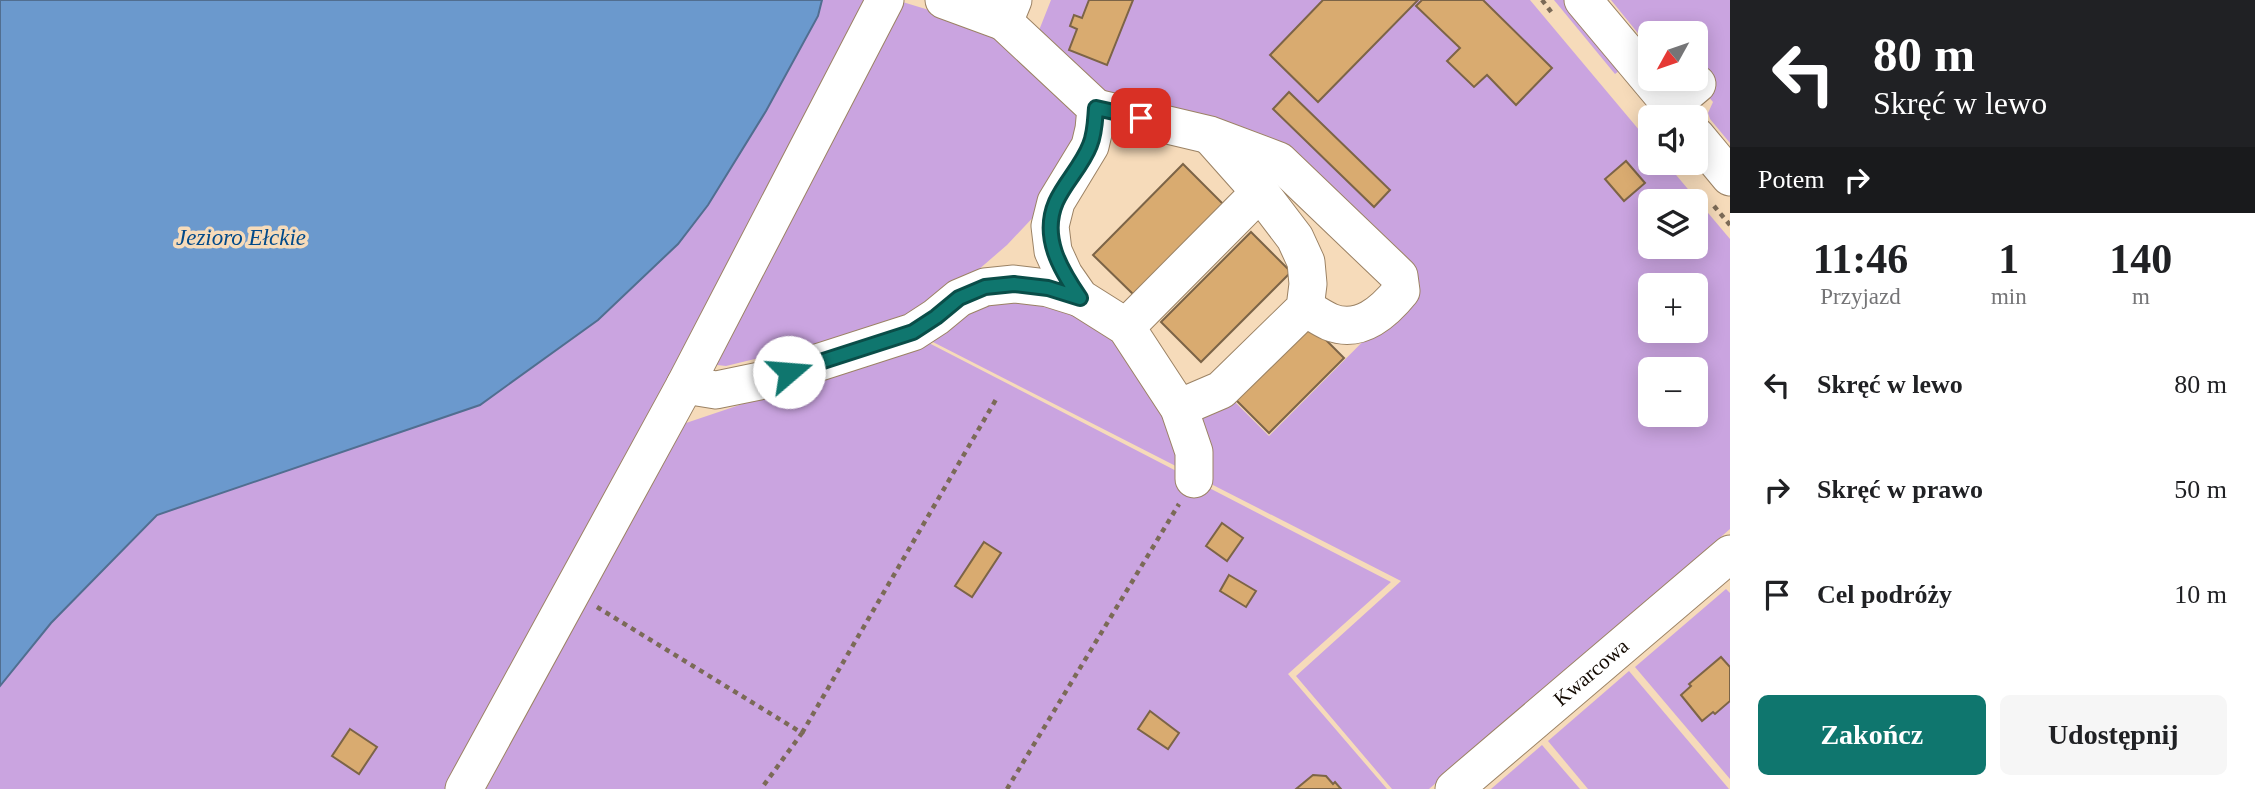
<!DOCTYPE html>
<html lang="pl">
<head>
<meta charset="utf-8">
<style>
  :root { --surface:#fff; --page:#f6f6f6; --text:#202124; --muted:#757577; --accent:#0f766e }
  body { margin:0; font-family:"Times New Roman",serif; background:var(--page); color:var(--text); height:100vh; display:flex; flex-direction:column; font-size:26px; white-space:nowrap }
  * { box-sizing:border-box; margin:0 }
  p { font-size:23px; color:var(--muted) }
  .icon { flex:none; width:38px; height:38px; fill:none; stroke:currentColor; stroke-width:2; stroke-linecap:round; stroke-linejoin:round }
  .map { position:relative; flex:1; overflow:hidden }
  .details { display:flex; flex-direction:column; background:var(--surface); width:525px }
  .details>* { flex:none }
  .top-card { background:#202124; color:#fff; overflow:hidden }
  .needle { width:46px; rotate:230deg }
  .controls { position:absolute; left:1638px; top:21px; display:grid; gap:14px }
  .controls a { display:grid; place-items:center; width:70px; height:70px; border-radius:10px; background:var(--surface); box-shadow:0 4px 18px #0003; font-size:35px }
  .pin { position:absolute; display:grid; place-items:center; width:60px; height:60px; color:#fff; margin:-30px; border-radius:14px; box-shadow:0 4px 10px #0006 }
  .me { position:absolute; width:77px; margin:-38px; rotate:72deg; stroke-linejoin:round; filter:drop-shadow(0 0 5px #0008) }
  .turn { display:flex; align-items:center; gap:24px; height:147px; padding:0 28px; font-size:32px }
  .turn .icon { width:91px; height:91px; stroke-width:2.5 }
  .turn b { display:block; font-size:49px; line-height:60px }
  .then { display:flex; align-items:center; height:66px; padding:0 28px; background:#0003; gap:14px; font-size:26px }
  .eta { display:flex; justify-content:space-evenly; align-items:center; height:119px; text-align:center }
  .eta b { font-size:42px; font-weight:600; line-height:49px }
  .button { display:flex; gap:14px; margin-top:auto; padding:14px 28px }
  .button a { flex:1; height:80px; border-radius:10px; background:var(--accent); color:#fff; font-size:28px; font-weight:600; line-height:80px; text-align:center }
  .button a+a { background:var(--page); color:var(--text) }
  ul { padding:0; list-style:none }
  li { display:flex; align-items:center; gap:21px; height:105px; padding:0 28px }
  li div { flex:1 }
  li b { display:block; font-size:26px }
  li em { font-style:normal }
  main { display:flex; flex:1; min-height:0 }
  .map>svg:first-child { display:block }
</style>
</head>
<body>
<main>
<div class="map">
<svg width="1730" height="789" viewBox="0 0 1730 789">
  <rect width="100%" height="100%" fill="#f6dbba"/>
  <!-- green -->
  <g fill="#caa4e0" fill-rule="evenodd">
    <path d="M822 0H896L952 17 1001 39 1074 104 1081 124 1040 210 1007 245 941 302 865 332 726 366 681 361 448 789H0V631L51 623 157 515 480 405 564 345 562 293 818 16Z"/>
    <path d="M1051 0H1530L1650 143V163H1666L1730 239V529L1429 789H1392L1296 676 1401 581 929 340 985 297 1073 308 1121 340 1150 383 1229 396 1269 436 1420 284 1271 138 1163 114 1103 97 1036 38ZM1650 201H1696V247H1650ZM1650 285H1696V331H1650ZM1650 369H1696V415H1650Z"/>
    <path d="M1554 0H1566L1619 71 1615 74Z"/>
    <path d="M1611 0H1730V143L1710 119 1708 113 1713 102 1693 79H1696V33H1650V48Z"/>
    <path d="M927 342 1391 582 1288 674 1387 789H486L683 424Z"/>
    <path d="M1726 589 1730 593V779L1635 667Z"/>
    <path d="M1629 671 1729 789H1588L1548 741Z"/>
    <path d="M1542 745 1580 789H1491Z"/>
  </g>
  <!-- water -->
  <path fill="#6b99cd" stroke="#516e90" stroke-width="2" d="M0 0H822L818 16 766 111 708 205 678 244 598 320 480 405 157 515 51 623 0 686Z"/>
  <!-- building -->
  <g fill="#d9ab70" stroke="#7c6447" stroke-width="2">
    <path d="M1089 0H1133L1107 65 1069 50 1077 29 1070 26 1074 15 1082 18Z"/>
    <path d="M1323 0H1418L1318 102 1270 55Z"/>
    <path d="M1422 0H1483L1552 68 1516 105 1487 75 1474 87 1447 61 1460 48 1416 6Z"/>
    <path d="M1289 92 1390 190 1374 207 1273 109Z"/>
    <path d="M1626 161 1645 183 1624 201 1605 179Z"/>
    <path d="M1183 164 1224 205 1134 295 1093 255Z"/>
    <path d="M1251 232 1291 272 1201 362 1161 322Z"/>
    <path d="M1307 321 1344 358 1269 433 1232 396Z"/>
    <path d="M1222 523 1243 538 1227 561 1206 546Z"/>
    <path d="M984 542 1001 553 972 597 955 586Z"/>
    <path d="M1229 575 1256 591 1246 607 1220 591Z"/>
    <path d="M1721 657 1730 667V701L1715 714 1713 712 1702 721 1681 695 1691 686 1689 684Z"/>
    <path d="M1150 711 1179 733 1168 749 1138 729Z"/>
    <path d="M350 729 377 747 359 774 332 756Z"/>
    <path d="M1313 775 1326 776 1333 784 1335 782 1341 789H1296Z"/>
  </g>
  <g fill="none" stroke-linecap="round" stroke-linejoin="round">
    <defs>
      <g id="minor">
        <path d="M944 0 1004 22 1013 0"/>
        <path d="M1583 0 1681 117"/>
        <path d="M1004 22 1096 108 1094 129 1090 146 1056 202 1050 226 1053 251 1064 275 1080 298 1126 327 1179 408 1194 452V479"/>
        <path d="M1671 106 1697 84"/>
        <path d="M1096 108 1210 135 1279 161 1399 276 1401 291C1384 312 1360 334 1330 322 1321 318 1313 312 1305 308"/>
        <path d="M1696 136 1730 177"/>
        <path d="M1126 327 1260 192"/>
        <path d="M685 385 716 390 764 380 913 332 936 317 959 298 985 287 1014 284 1048 288 1080 298"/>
        <path d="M1179 408 1221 390 1305 308 1308 284 1306 262 1295 238 1260 192 1212 138"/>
        <path d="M464 789 685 385 885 0"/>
        <path id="s1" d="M1454 789 1730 554"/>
      </g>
    </defs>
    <!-- minor casing -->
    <use href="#minor" stroke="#9b8264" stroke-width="39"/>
    <!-- path -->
    <g stroke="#7b6a57" stroke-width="4.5" stroke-dasharray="5 5" stroke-linecap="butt">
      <path d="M1542 0 1552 13"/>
      <path d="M1714 206 1730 225"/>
      <path d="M597 607 802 733 761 789"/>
      <path d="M802 733 998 396"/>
      <path d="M1007 789 1179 504"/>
    </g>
    <!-- minor -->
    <use href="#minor" stroke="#fff" stroke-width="37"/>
  </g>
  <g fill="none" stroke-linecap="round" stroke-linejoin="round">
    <defs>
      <path id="route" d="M789 372 913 332 936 317 959 298 985 287 1014 284 1048 288 1080 298C1060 269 1041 237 1056 202 1065 182 1082 166 1090 145 1095 133 1095 120 1096 108L1141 118"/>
    </defs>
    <!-- route casing -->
    <use href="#route" stroke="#0a4d48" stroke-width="18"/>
    <!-- route -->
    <use href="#route" stroke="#0f766e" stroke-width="12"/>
  </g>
  <g text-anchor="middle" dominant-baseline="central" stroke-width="7" stroke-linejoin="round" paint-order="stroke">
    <!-- street labels -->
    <g font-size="21" fill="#130a02" stroke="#f6dbba">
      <text stroke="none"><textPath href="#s1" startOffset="180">Kwarcowa</textPath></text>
    </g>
    <!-- water labels -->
    <g font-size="23" font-style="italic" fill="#014989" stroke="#f6dbba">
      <text x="241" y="237">Jezioro Ełckie</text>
    </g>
  </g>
</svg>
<div class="controls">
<a><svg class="needle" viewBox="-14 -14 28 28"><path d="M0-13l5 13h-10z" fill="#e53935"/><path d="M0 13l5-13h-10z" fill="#757577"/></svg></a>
<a><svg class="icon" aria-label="sound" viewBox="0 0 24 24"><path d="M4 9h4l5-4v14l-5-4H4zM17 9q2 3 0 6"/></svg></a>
<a><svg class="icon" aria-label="layers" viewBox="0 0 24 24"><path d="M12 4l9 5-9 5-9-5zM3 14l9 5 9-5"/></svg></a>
<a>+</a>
<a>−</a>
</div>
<div class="pin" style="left:1141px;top:118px;background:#d93025"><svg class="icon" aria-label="arrive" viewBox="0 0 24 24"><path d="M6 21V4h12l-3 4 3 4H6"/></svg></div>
<svg class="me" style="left:789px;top:372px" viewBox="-20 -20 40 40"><circle r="19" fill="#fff"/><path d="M0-13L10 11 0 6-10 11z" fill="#0f766e"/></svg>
</div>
<section class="details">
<div class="top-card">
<div class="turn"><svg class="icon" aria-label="left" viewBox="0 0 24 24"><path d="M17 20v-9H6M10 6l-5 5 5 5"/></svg><div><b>80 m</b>Skręć w lewo</div></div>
<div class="then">Potem<svg class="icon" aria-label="right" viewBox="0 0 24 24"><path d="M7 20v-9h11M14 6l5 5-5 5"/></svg></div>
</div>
<div class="eta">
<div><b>11:46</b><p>Przyjazd</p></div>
<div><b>1</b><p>min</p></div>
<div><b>140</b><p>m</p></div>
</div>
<ul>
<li><svg class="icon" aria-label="left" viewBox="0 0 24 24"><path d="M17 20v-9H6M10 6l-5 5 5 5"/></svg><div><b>Skręć w lewo</b></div><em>80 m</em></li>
<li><svg class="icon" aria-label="right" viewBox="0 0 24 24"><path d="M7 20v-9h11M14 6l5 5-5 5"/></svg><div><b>Skręć w prawo</b></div><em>50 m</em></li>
<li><svg class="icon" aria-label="arrive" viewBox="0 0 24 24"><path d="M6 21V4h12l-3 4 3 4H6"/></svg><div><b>Cel podróży</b></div><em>10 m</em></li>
</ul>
<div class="button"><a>Zakończ</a><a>Udostępnij</a></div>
</section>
</main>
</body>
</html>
